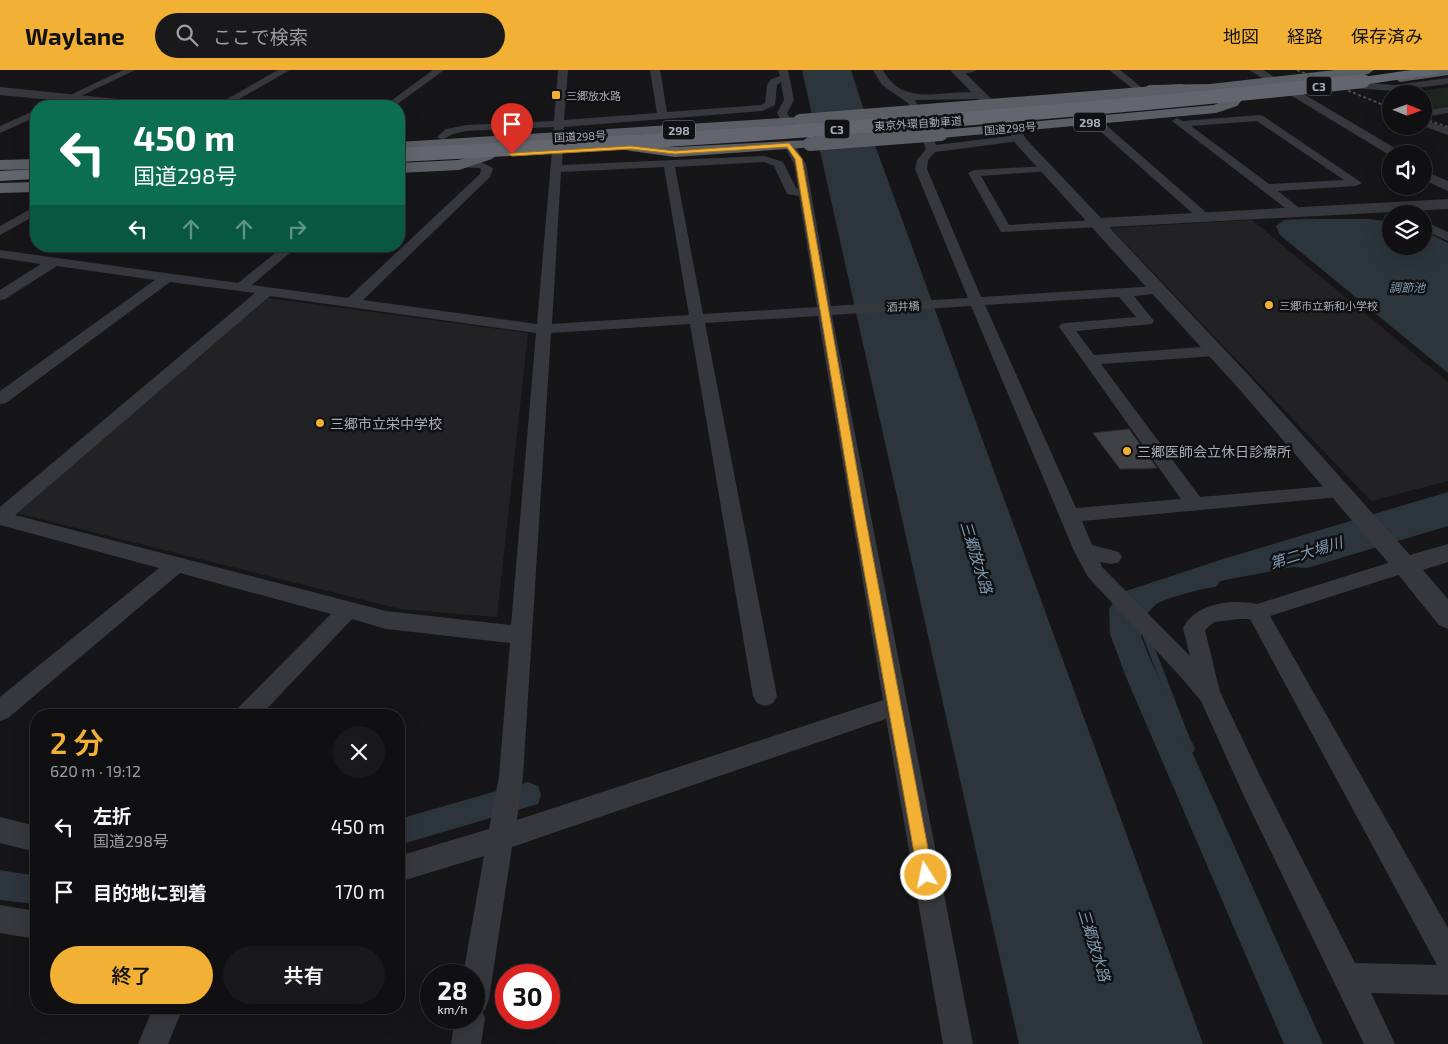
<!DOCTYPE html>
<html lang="ja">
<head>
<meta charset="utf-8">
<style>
  :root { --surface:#101012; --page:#19191b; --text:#f1f3f6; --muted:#9c9d9f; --line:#303032; --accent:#f2b134 }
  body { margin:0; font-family:"Exo 2","Noto Sans JP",sans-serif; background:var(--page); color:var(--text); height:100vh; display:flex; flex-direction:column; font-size:19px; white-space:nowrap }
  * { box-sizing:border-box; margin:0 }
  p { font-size:16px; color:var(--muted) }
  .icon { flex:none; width:28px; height:28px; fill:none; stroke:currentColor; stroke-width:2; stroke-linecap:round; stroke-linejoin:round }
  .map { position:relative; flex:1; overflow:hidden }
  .details { position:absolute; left:30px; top:639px; width:375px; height:305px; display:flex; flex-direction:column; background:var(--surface); border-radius:20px; box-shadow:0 5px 20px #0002,0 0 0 1px var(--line) }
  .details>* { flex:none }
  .banner { position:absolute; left:30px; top:30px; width:375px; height:152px; border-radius:20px; box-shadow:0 5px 20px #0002,0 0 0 1px var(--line); background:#0b6e4f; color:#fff; overflow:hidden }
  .needle { width:32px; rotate:91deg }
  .buttons { position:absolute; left:1382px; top:15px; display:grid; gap:10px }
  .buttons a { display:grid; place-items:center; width:50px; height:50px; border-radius:50%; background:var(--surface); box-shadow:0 5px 20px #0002,0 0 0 1px var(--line); font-size:25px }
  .speed { position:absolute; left:420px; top:894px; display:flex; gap:10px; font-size:25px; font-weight:700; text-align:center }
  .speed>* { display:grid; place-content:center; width:65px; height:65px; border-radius:50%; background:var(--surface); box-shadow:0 5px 20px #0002,0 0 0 1px var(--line); line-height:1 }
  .speed small { font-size:12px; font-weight:400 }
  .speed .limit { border:8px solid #d22; background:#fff; color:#111 }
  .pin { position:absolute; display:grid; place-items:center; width:42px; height:42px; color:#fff; margin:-51px -21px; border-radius:50% 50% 50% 0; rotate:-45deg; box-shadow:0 0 5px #0007 }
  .pin .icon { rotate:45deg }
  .me { position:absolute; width:55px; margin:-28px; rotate:350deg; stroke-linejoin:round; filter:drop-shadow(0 0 4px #0008) }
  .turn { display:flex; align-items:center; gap:18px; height:105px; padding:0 20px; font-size:22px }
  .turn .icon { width:65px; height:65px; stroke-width:2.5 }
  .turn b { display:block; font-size:35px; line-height:42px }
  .lanes { display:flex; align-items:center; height:48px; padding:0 20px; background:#0003; justify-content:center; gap:25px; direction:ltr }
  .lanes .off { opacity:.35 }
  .round { display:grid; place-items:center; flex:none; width:52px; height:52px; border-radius:26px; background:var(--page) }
  .head { display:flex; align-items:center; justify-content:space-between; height:85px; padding:0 20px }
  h1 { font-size:30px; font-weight:600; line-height:38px; color:var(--accent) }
  .button { display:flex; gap:10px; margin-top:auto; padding:10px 20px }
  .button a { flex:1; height:58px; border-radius:30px; background:var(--accent); color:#111; font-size:20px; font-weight:600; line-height:58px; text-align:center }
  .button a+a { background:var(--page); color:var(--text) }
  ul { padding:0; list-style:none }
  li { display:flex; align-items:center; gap:15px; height:65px; padding:0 20px }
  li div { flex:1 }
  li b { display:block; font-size:19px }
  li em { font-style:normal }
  header { display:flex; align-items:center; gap:30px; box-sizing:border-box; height:70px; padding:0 25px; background:var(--accent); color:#111 }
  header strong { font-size:24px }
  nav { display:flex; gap:28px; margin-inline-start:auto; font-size:18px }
  .search { width:350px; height:45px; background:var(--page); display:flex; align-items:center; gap:12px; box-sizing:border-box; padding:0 18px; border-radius:28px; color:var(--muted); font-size:19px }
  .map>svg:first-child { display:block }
</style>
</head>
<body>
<header>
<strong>Waylane</strong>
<div class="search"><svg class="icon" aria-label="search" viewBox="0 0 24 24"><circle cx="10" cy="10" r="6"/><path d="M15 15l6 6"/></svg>ここで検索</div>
<nav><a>地図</a><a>経路</a><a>保存済み</a></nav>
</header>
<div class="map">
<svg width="1448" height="974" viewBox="0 0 1448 974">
  <rect width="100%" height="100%" fill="#161618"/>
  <!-- built -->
  <g fill="#222225">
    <path d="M1252 150 1448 312V411L1371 431 1111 158Z"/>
    <path d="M268 228 528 263 497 547 400 539 16 443Z"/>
  </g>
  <!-- green -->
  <path fill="#1e261f" d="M1448 17V38L1424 42V24H1402Z"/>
  <!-- water -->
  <g fill="#2c353c">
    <path d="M802 0H851L876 78 1203 974H1019Z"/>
    <path d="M1304 149H1371L1391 152V176H1424V161L1448 173V303L1280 165 1276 156 1284 150Z"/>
    <path d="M1448 422V456L1307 498 1292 497 1220 511 1216 517C1206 517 1167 528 1158 533 1152 537 1146 545 1141 550V566L1148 584 1323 974H1284L1126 607 1110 564 1109 539 1120 523 1223 489Z"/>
  </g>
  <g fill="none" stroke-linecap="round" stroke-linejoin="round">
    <!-- stream-far1 -->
    <path stroke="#2c353c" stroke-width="7" d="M1146 565 1189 676"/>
    <!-- stream -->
    <path stroke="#2c353c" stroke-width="9" d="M1188 674 1190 679"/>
    <!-- canal -->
    <g fill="#2c353c" fill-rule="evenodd">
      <path d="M528 712 538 716 541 725 538 734 399 775V749Z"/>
      <path d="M0 800 36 806V834L0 830Z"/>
    </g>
  </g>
  <!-- building -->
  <path fill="#404145" stroke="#303034" d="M1129 359 1157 398 1120 399 1093 363Z"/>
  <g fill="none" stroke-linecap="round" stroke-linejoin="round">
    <!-- minor -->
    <g fill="#37383d" fill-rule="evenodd">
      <path d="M123 0H135L60 36H47Z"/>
      <path d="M278 0H290L227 36H215Z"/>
      <path d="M433 0H444L395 36H384Z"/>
      <path d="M558 0H568L564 50 657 43 650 0H660L667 42 761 35 765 33 767 15 771 9 780 6 778 0H788L794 30 787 43 790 48 789 50H781L777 43 784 30 781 12 777 15 775 35 762 41 564 57 562 95 765 86 783 92 796 118 798 119 794 94 784 75 785 73H793L806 94 831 236 968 228 915 99 917 90 926 79 908 33 882 15 873 0H883C904 41 950 16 985 24V28L982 29 915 30 936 75 1019 65 1024 68 1019 71 935 82 928 90 927 99 981 227 1157 216 1162 217 1164 220 1162 223 1134 226 1154 251 1152 254 1076 261 1094 285 1215 276 1220 278 1223 281 1220 284 1215 286 1101 294 1200 427 1340 415 1347 416 1349 421 1347 426 1340 427 1082 451 1092 475 1119 482 1122 487 1119 492 1112 494 1100 492 1102 497 1190 586 1183 558C1196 533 1232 529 1257 534L1407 487 1414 490 1417 495 1414 500 1270 546 1448 858V925L1371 923 1395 974H1364L1243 724 1201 631 1179 605 1088 507 1074 481 971 236 832 245 973 974H943L886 649 512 777 489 929 485 940 482 941 485 948 481 974H451L455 948H474V905H463L484 786 399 812V786L489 759 499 706 510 573 386 559 352 549 261 645H234L238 638 331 544 180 503 8 648 0 651V627L159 498 0 455V437L255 223 170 212 6 333 0 334V321L155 210 57 196 5 229 0 230V220L41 194 0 188V180L238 213 284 176H298L252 215 348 228 480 104 481 99 479 98 455 97 453 95 455 93 481 92 493 98 490 107 363 230 537 254 554 57 466 61 453 64 442 70 437 67 446 59 466 55 554 51ZM764 92 774 96 787 124 799 126 817 237 703 244 675 97ZM664 97 689 245 552 254 561 102ZM270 226 536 263 511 555 386 541 15 445ZM1119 227 1136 247 1066 253 1061 254 1059 257 1181 429 1076 438 985 235ZM818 246 883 630 517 750 523 706 551 263 690 254 753 626 757 633 765 636 773 633 777 626 705 253ZM1238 549H1250L1437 895 1355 893 1261 708 1220 622 1205 560 1214 552Z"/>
      <path d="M951 0H977C971 4 957 4 951 0Z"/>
      <path d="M1109 0H1120L1145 20 1143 22H1137Z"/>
      <path d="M1448 8V14L1394 21 1353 18 1348 15 1353 12 1394 15Z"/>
      <path d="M1448 37V43L1424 47V41Z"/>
      <path d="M36 40V47L0 63V56Z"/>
      <path d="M1259 45 1263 46 1362 113 1356 116 1278 121 1303 141 1301 144H1293L1172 51 1177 48 1183 51ZM1257 51 1344 110 1269 114 1191 56Z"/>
      <path d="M1095 48 1099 49 1208 144 1210 147 1208 150H1200L1091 53 1090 51 1091 49Z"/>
      <path d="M1424 50 1448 58V65L1423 56Z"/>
      <path d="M1047 96 1053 99 1051 101 981 106 1009 155 1097 150 1101 151 1103 154 1101 157 1001 162 968 103 974 100Z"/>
      <path d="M36 136V145L0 165V156Z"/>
      <path d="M1424 151 1448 162V171L1424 160Z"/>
      <path d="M0 747 36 756V782L0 773Z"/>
      <path d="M0 835 36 841V869L0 863Z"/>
      <path d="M153 938H183L168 974H138Z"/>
    </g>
    <!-- tertiary -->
    <g fill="#37383d" fill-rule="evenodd">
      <path d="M950 0H962L1018 55 1026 69 1101 148 1448 129V139L1109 157 1254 311 1410 485 1448 474V492L1423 500 1448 529V559L1439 555 1392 497 1240 320 1016 74 1008 60Z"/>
      <path d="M1249 0H1263L1405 84H1391V86Z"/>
      <path d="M0 17 147 32 153 36H113L0 25Z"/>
      <path d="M1424 101 1448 111V121L1424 110Z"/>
    </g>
    <!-- trunk -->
    <g fill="#5b5e65" fill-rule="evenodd">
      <path d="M1335 0H1374L1368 4 1211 22 1149 23 1142 19 1149 15 1210 14Z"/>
      <path d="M1429 0H1448V5L1400 12 1394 8 1400 4Z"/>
      <path d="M1236 25 1243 29 1237 36 1216 43 941 68 936 67 934 64 936 61 941 60 1214 35Z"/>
      <path d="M800 47 805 48 807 51 805 54 399 80V72Z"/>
      <path d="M810 70 815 71 817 74 815 77 675 87 631 81 626 80 624 77 626 74 631 73 675 77Z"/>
      <path d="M487 81 492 83 495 86 492 89 459 100 399 103V93L458 90Z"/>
      <path d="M36 89V99L0 100V90Z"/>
      <path d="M36 112V122L0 123V113Z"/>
    </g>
    <!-- motorway -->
    <g fill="#63666e" fill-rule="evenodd">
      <path d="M1411 0H1442L1436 4 1363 15 1357 11 1363 7Z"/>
      <path d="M36 99V109L0 111V101Z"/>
    </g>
    <!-- rail -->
    <g stroke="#4a4c52" stroke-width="2" stroke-dasharray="3 2.5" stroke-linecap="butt">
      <path d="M1297 0 1391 38"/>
      <path d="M1424 49 1448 57"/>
    </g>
    <!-- trunk-bridge -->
    <g stroke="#5b5e65" stroke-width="14">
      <path d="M800 51 1181 21"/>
      <path d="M810 74 941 64"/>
    </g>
    <!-- motorway-bridge -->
    <path stroke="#63666e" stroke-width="14" d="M399 85C721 68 1042 47 1363 11"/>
  </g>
  <!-- route -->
  <path fill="#f2b134" stroke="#9d7322" d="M789 73 802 89 865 445 933 805 931 811 926 813 920 811 918 805 854 445 795 89 787 77 675 84 631 79 512 86 508 84 512 83 631 76 675 81Z"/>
  <!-- markers -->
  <g fill="#f2b134" stroke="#111113" stroke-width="2">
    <rect x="551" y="20" width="10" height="10" rx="2.5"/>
    <circle cx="1269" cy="235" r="5"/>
    <circle cx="320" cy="353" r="5"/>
    <circle cx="1127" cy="381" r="5"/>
  </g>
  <g text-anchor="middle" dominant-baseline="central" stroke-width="5" stroke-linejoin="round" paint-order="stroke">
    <!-- far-poi labels -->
    <g font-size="11" fill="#a8adb8" stroke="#111113" text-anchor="start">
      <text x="566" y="25">三郷放水路</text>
      <text x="1279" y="235">三郷市立新和小学校</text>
    </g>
    <!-- far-street labels -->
    <g font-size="11" fill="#a8adb8" stroke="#111113">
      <text transform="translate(918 53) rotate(-4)">東京外環自動車道</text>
      <text transform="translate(1010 58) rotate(-5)">国道298号</text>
      <text transform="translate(580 66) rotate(-3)">国道298号</text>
      <text transform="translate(903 236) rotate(-3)">酒井橋</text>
    </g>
    <!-- shield labels -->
    <g fill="#111113" stroke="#7b7e86" stroke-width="1">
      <rect x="1306.5" y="6.5" width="25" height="19" rx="4"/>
      <rect x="1074" y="42.5" width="32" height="19" rx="4"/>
      <rect x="824.5" y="49.5" width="25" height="19" rx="4"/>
      <rect x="663" y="50.5" width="32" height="19" rx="4"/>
    </g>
    <g font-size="12" font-weight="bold" fill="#a8adb8">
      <text x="1319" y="16">C3</text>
      <text x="1090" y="52">298</text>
      <text x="837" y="59">C3</text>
      <text x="679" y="60">298</text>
    </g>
    <!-- far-water labels -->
    <g font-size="12" font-style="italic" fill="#7f9bb3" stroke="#111113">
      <text x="1407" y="217">調節池</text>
    </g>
    <!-- poi labels -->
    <g font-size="14" fill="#a8adb8" stroke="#111113" text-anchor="start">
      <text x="330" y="353">三郷市立栄中学校</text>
      <text x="1137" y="381">三郷医師会立休日診療所</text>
    </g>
    <!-- water labels -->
    <g font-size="15" font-style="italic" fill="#7f9bb3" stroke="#111113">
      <text transform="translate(1306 482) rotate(-17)">第二大場川</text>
      <text transform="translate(977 487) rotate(73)">三郷放水路</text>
      <text transform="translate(1095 875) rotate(73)">三郷放水路</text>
    </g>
  </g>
</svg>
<div class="buttons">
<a><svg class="needle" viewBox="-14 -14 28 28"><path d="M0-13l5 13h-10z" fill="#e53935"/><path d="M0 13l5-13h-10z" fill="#9c9d9f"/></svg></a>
<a><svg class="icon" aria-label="sound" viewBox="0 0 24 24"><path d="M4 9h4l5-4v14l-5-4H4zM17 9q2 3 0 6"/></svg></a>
<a><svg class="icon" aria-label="layers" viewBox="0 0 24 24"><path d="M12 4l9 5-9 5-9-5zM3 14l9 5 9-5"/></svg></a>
</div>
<div class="speed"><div>28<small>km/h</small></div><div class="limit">30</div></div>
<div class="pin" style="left:512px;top:84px;background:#d93025"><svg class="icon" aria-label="arrive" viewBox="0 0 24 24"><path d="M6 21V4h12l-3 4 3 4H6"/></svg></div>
<svg class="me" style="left:926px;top:805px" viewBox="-20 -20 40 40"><circle r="17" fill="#f2b134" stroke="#fff" stroke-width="3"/><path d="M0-11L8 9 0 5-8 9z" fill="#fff"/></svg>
<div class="banner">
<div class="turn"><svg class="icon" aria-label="left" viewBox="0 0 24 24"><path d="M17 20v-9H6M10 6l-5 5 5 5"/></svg><div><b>450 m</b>国道298号</div></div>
<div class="lanes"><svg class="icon" aria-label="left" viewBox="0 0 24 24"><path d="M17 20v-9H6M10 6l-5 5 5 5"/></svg><svg class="icon off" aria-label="ahead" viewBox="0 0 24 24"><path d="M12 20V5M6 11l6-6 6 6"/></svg><svg class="icon off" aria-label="ahead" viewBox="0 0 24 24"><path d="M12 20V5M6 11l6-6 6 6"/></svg><svg class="icon off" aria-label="right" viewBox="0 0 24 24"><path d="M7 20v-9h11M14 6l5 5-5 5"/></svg></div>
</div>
<section class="details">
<div class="head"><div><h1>2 分</h1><p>620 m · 19:12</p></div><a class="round"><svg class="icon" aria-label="close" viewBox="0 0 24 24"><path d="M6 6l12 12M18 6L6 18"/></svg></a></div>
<ul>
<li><svg class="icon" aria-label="left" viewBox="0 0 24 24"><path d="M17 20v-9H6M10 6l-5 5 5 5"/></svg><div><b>左折</b><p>国道298号</p></div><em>450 m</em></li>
<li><svg class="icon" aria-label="arrive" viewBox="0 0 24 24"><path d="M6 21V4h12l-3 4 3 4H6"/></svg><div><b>目的地に到着</b></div><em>170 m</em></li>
</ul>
<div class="button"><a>終了</a><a>共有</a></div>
</section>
</div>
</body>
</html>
